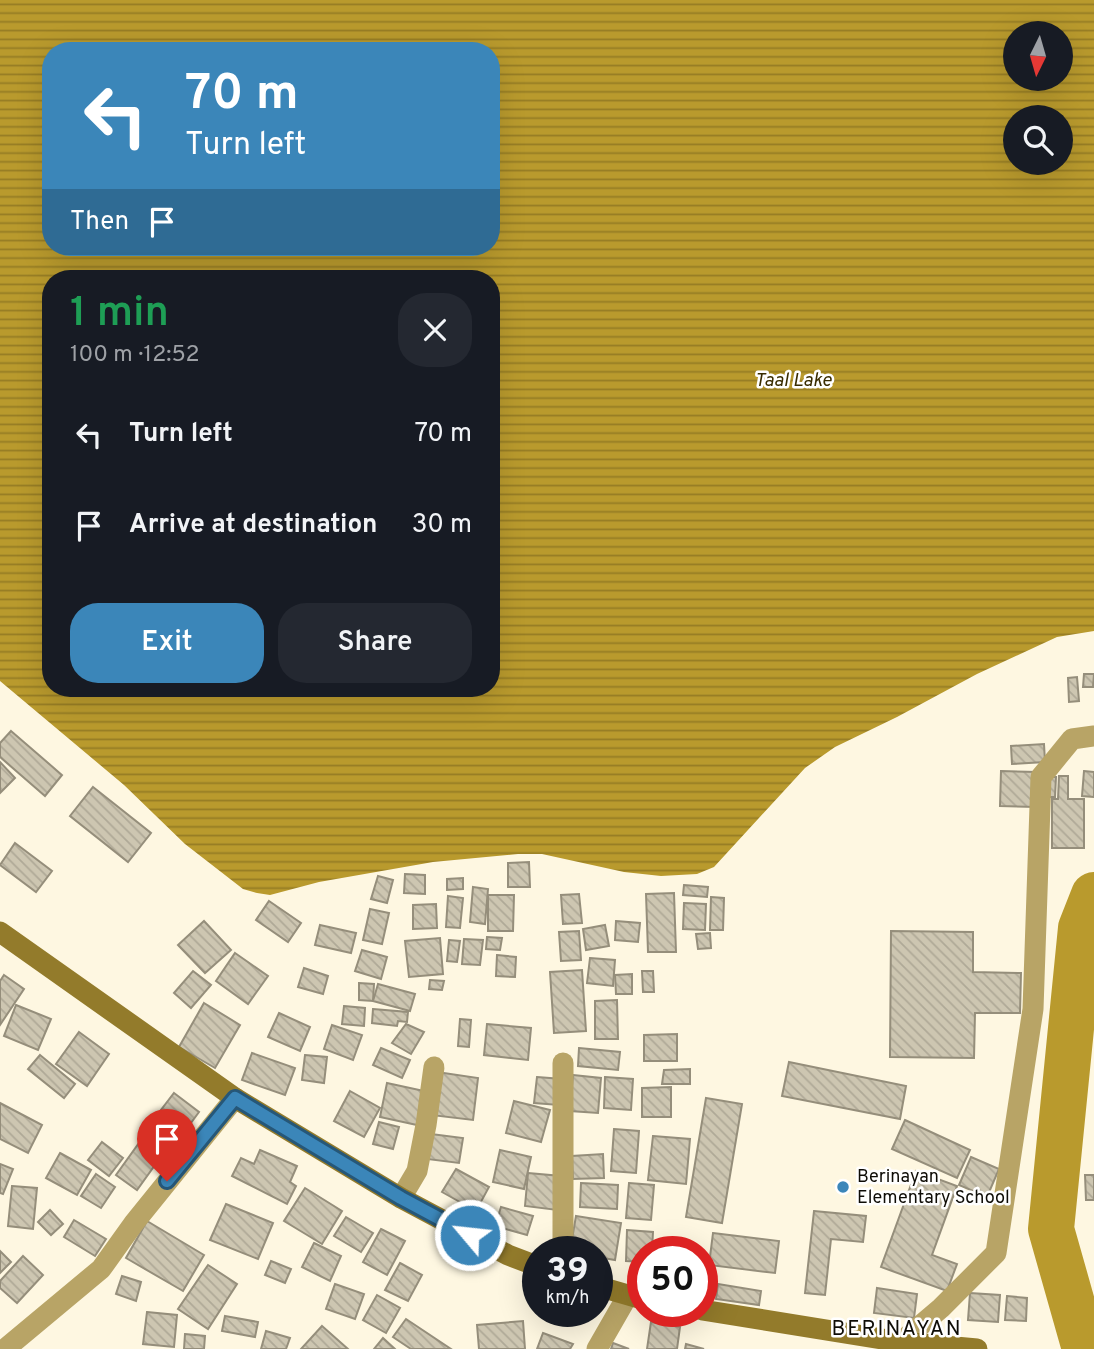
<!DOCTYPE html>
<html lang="en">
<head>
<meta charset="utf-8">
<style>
  :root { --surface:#171b24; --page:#242831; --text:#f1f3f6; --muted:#9ea1a6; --accent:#3b86b9 }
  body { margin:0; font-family:Overpass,sans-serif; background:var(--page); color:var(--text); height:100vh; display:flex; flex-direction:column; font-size:26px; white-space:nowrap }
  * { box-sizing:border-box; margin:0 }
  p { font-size:23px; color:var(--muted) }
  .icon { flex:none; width:38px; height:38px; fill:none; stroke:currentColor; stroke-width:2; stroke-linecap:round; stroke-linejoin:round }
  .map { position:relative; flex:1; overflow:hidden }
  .drawer { position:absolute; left:42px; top:270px; width:458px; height:427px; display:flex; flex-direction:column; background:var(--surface); border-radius:28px; box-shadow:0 7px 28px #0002 }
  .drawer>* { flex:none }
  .guide { position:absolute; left:42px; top:42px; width:458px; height:214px; border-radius:28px; box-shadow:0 7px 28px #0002; background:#3b86b9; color:#fff; overflow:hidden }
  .needle { width:46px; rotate:185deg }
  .fabs { position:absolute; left:1003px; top:21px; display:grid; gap:14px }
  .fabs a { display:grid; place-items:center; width:70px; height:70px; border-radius:50%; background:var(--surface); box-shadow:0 7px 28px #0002; font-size:35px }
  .speed { position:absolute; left:522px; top:1236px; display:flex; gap:14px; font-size:35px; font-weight:700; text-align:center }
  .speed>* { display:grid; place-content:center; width:91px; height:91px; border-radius:50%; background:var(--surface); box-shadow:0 7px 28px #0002; line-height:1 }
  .speed small { font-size:18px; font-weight:400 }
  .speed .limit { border:10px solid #d22; background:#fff; color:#111 }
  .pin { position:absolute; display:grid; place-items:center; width:60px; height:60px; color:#fff; margin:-72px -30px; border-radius:50% 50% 50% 0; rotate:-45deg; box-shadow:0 0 7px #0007 }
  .pin .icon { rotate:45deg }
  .me { position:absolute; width:77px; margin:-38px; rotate:298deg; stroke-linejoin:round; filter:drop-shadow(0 0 5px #0008) }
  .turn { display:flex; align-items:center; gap:24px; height:147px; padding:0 28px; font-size:32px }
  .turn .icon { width:91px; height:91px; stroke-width:2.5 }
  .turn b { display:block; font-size:49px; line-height:60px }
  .then { display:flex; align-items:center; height:66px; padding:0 28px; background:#0003; gap:14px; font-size:26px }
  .round { display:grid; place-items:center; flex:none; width:74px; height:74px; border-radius:28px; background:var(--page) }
  .overview { display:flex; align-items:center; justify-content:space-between; height:119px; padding:0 28px }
  h1 { font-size:42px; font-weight:600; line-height:52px; color:#1e9e55 }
  .primary-button { display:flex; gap:14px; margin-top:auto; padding:14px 28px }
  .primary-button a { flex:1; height:80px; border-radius:28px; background:var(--accent); color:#fff; font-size:28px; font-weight:600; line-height:80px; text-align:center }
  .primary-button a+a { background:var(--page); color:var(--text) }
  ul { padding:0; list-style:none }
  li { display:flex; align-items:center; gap:21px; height:91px; padding:0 28px }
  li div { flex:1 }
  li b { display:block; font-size:26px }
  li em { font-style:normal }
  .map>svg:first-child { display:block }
</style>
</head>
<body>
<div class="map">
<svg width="1094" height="1349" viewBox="0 0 1094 1349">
  <defs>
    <pattern id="water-rules" width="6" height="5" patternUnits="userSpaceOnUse" patternTransform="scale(1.75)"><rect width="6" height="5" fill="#b99a2d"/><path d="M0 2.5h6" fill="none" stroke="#957c24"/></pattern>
    <pattern id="building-back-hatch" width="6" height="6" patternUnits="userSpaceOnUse" patternTransform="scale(1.75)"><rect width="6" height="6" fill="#cdc6b1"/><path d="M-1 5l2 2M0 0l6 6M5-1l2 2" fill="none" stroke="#afa997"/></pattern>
  </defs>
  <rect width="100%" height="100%" fill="#fef7e1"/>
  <!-- water -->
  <path fill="url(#water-rules)" fill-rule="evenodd" d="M0 0H1094V631L1057 637 977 674 897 717 835 747 805 768 714 867 697 874 661 876 624 872 542 854H518L433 862 319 882 270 895 257 893 243 889 185 844 124 785 0 681ZM1015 33H1060V79H1015ZM51 51H492V247H51ZM1015 117H1060V163H1015ZM51 278H492V688H51Z"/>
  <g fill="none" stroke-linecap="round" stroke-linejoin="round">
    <!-- river -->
    <path stroke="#b99a2d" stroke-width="46" d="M1085 1349 1051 1229 1081 928 1094 895"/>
  </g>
  <!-- building -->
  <g fill="url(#building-back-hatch)" stroke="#958e7b" stroke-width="2">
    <path d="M1084 674H1094L1093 687H1083Z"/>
    <path d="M1077 677 1079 701 1069 702 1068 678Z"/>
    <path d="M11 731 62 775 45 796 0 757V743Z"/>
    <path d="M1044 744 1045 762 1012 764 1011 746Z"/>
    <path d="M0 762 15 778 0 793Z"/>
    <path d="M1001 771 1036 772 1035 807 1000 806Z"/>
    <path d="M1084 771 1094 772V797L1082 796Z"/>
    <path d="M1059 776H1068V799H1084V848H1052V799H1058Z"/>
    <path d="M1046 777H1056L1055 797H1045Z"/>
    <path d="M93 787 151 833 128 862 70 816Z"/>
    <path d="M15 843 52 871 36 892 0 865Z"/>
    <path d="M529 862 530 887H508V863Z"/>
    <path d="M405 874 425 875V894L404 893Z"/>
    <path d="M378 876 393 880 387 903 371 899Z"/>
    <path d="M463 878V889L447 890V879Z"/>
    <path d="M684 885 708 887 707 897 683 895Z"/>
    <path d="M473 887 488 889 485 924 470 922Z"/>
    <path d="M674 893 676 952H648L646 894Z"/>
    <path d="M579 894 582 923 563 924 561 895Z"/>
    <path d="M488 895H514L513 931H488Z"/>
    <path d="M448 896 463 898 460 928 446 927Z"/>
    <path d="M711 897 724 898 723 930H710Z"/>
    <path d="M269 901 301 923 288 942 256 920Z"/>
    <path d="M684 903 706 904 705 930 683 929Z"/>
    <path d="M436 904 437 928 413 929V905Z"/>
    <path d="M370 909 389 913 382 944 363 940Z"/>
    <path d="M204 921 231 950 205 973 178 945Z"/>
    <path d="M616 921 640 923 638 942 615 940Z"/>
    <path d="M320 925 356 933 351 953 315 945Z"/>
    <path d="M605 925 609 946 586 950 583 929Z"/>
    <path d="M579 931 581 960 561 961 559 932Z"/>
    <path d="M891 931 973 932V972L1021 973 1020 1013H975L974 1058 890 1057Z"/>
    <path d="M710 933 711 948 698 949 696 934Z"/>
    <path d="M487 937 502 938 500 950 486 949Z"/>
    <path d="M440 938 443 974 409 977 405 941Z"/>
    <path d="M464 939 483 940 480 965 462 964Z"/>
    <path d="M449 940 460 941 457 962 447 961Z"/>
    <path d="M362 950 387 957 381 979 355 971Z"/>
    <path d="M235 953 268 976 248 1004 216 981Z"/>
    <path d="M497 955 516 957 515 977 496 976Z"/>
    <path d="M590 958 615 960 613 986 587 983Z"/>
    <path d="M304 968 328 976 323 994 298 987Z"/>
    <path d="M582 970 586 1031 554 1033 550 972Z"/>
    <path d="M193 971 211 985 191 1008 174 993Z"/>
    <path d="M642 971H653L654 992H643Z"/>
    <path d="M632 974V994H616L615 975Z"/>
    <path d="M4 975 24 989 0 1025V981Z"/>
    <path d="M430 980 444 981 442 990 429 989Z"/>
    <path d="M359 983 374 984 373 1001 359 1000Z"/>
    <path d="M378 984 415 994 410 1011 373 1001Z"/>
    <path d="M617 1000 618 1039H595V1001Z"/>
    <path d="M204 1003 240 1025 215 1068 179 1047Z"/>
    <path d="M16 1005 51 1019 38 1050 4 1036Z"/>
    <path d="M344 1006 365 1008 364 1026 342 1024Z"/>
    <path d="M373 1009 408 1012 407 1022 398 1021 397 1026 372 1023Z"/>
    <path d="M279 1013 310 1027 300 1051 268 1037Z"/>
    <path d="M460 1019 471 1020 469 1047 458 1046Z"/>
    <path d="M406 1024 424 1032 411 1054 392 1043Z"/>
    <path d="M487 1024 531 1028 528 1060 484 1055Z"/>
    <path d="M332 1025 362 1035 353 1060 324 1049Z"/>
    <path d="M79 1032 109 1054 87 1086 56 1064Z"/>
    <path d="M677 1034V1061H644V1035Z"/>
    <path d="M381 1048 410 1060 402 1078 373 1065Z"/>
    <path d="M579 1048 620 1052 618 1070 578 1066Z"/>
    <path d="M252 1053 295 1068 285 1095 242 1080Z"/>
    <path d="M40 1055 75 1084 64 1098 28 1069Z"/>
    <path d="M305 1055 327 1057 324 1083 302 1080Z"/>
    <path d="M789 1062 906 1086 900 1119 782 1096Z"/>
    <path d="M690 1069V1084H662L664 1070Z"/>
    <path d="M437 1072 478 1078 473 1120 431 1115Z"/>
    <path d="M573 1075 601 1078 598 1113 570 1111Z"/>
    <path d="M537 1077 562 1079 559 1105 534 1103Z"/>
    <path d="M605 1077 633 1079 631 1110 604 1108Z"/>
    <path d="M387 1083 424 1091 417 1125 380 1117Z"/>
    <path d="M671 1087V1117H642V1088Z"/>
    <path d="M350 1091 380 1108 364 1137 334 1121Z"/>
    <path d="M174 1093 199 1112 179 1139 154 1119Z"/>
    <path d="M706 1098 742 1104 722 1223 686 1217Z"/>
    <path d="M514 1101 550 1110 541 1142 506 1133Z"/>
    <path d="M0 1103 42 1125 28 1153 0 1139Z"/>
    <path d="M905 1120 970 1150 957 1178 892 1149Z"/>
    <path d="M379 1122 399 1127 393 1149 373 1144Z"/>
    <path d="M614 1129 639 1131 636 1173 611 1171Z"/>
    <path d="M431 1134 463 1138 459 1163 427 1159Z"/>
    <path d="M653 1136 690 1139 686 1184 648 1180Z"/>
    <path d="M102 1142 123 1158 109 1176 88 1160Z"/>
    <path d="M139 1143 160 1158 137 1190 116 1175Z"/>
    <path d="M260 1150 297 1166 290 1182 296 1186 287 1204 232 1176 241 1158 254 1164Z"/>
    <path d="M500 1150 531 1157 524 1189 493 1182Z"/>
    <path d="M60 1153 91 1170 77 1195 46 1178Z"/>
    <path d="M603 1154 604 1178 573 1179 572 1156Z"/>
    <path d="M971 1157 999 1169 987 1197 959 1185Z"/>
    <path d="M0 1164 13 1169 3 1194 0 1193Z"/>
    <path d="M456 1169 489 1187 476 1211 442 1192Z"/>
    <path d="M916 1171 957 1186 932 1255 957 1264 947 1291 881 1267Z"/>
    <path d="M528 1173 561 1176 557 1210 525 1206Z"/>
    <path d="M96 1174 115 1187 101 1208 81 1196Z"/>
    <path d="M1085 1175H1094V1200H1086Z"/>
    <path d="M581 1183 618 1185 617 1209 580 1207Z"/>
    <path d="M629 1183 654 1185 651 1220 626 1218Z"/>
    <path d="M12 1186 37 1188 33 1229 8 1226Z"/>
    <path d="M305 1188 342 1211 322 1244 284 1221Z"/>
    <path d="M226 1204 273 1223 258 1259 210 1240Z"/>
    <path d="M501 1207 533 1216 527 1235 495 1226Z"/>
    <path d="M50 1210 63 1224 51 1235 38 1222Z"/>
    <path d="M814 1211 866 1216 863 1242 831 1239 825 1295 805 1293Z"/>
    <path d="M576 1216 621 1223 615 1260 597 1257V1251H570Z"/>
    <path d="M346 1217 373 1233 361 1252 334 1236Z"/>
    <path d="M74 1220 106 1239 95 1256 64 1237Z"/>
    <path d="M147 1221 204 1255 183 1291 126 1258Z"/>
    <path d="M381 1229 405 1241 387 1275 363 1262Z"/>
    <path d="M627 1230 653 1232 652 1251H642V1262L626 1261Z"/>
    <path d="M713 1233 779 1241 775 1273 709 1265Z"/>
    <path d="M314 1243 341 1256 330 1281 302 1267Z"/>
    <path d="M0 1251 11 1262 0 1273Z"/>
    <path d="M23 1256 43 1275 17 1303 0 1288V1281Z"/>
    <path d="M271 1261 291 1269 285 1283 265 1275Z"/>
    <path d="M400 1263 422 1275 408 1301 385 1290Z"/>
    <path d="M208 1265 237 1284 208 1329 178 1309Z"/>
    <path d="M122 1276 141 1282 136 1301 116 1294Z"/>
    <path d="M335 1284 364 1294 355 1319 326 1309Z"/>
    <path d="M718 1284 761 1291 759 1305 716 1299Z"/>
    <path d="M877 1288 917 1294 914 1318 874 1313Z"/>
    <path d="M970 1293 1000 1295 998 1322 968 1320Z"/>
    <path d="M377 1295 400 1308 386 1333 363 1320Z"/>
    <path d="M1007 1296 1027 1298 1026 1321 1005 1320Z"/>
    <path d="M147 1312 177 1315 174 1347 143 1344Z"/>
    <path d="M225 1316 258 1322 255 1337 222 1331Z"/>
    <path d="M406 1319 451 1349H411L393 1337Z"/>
    <path d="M523 1321 525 1349H479L477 1325Z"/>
    <path d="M651 1322 680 1327 677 1349H647Z"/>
    <path d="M322 1326 348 1349H301Z"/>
    <path d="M266 1331 290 1338 286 1349H261Z"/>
    <path d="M543 1333 573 1344 570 1349H537Z"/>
    <path d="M185 1334 205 1336 204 1349H184Z"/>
    <path d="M383 1338 395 1349H374Z"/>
    <path d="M613 1343 629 1349H611Z"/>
    <path d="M686 1344 704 1349H685Z"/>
  </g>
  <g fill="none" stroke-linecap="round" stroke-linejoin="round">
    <!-- minor -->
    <g stroke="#b8a466" stroke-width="21">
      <path d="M563 1063V1251"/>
      <path d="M401 1198 417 1171 426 1125 434 1067"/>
      <path d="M901 1342 941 1308 996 1253 1033 1009 1041 777 1072 739 1094 736"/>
      <path d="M5 1349 101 1269 134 1223 235 1098"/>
      <path d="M597 1349 628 1295"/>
    </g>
    <!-- secondary -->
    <g stroke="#937b2b" stroke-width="21">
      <path d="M0 932 235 1098 401 1198 508 1255 537 1266"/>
      <path d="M597 1286 642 1299"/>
      <path d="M702 1310 901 1342 977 1349"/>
    </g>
  </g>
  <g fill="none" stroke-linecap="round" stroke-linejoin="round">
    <defs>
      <path id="route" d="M167 1181 235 1098 401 1198 470 1235"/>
    </defs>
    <!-- route casing -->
    <use href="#route" stroke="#265778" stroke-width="18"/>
    <!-- route -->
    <use href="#route" stroke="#3b86b9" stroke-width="12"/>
  </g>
  <!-- markers -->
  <circle fill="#3b86b9" stroke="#fff" stroke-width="2.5" cx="843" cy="1187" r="7"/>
  <g text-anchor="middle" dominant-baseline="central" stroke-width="5" stroke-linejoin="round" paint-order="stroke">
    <!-- poi labels -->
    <g font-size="18" fill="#0e0c06" stroke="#fff" text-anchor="start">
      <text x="857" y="1177">Berinayan<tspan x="857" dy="21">Elementary School</tspan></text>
    </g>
    <!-- water labels -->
    <g font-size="19" font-style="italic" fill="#392c00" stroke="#fff">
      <text x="793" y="381">Taal Lake</text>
    </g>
    <!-- quarter labels -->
    <g font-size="21" letter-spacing="2" fill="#0e0c06" stroke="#fff">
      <text x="897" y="1329">BERINAYAN</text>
    </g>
  </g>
</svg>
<div class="fabs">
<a><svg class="needle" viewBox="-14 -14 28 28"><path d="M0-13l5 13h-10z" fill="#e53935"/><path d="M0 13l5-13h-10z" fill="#9ea1a6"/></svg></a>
<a><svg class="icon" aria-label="search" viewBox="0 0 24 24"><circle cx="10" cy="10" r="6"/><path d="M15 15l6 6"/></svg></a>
</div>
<div class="speed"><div>39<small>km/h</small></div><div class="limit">50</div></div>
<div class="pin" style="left:167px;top:1181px;background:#d93025"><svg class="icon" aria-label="arrive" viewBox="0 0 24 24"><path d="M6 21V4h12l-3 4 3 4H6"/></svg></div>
<svg class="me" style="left:470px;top:1235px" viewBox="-20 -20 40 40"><circle r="17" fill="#3b86b9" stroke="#fff" stroke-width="3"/><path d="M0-11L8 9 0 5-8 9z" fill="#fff"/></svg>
<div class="guide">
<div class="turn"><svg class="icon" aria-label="left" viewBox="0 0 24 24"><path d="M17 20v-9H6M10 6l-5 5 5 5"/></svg><div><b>70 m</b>Turn left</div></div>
<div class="then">Then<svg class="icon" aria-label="arrive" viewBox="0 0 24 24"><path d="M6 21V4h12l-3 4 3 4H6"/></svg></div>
</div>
<section class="drawer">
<div class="overview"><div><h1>1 min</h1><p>100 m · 12:52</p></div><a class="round"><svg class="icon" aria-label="close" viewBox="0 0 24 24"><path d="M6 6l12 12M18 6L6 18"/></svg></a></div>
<ul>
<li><svg class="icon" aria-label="left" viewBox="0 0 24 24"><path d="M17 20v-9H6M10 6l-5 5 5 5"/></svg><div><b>Turn left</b></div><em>70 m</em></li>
<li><svg class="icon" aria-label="arrive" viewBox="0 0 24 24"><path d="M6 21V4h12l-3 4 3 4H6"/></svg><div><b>Arrive at destination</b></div><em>30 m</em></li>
</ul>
<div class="primary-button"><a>Exit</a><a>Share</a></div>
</section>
</div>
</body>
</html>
